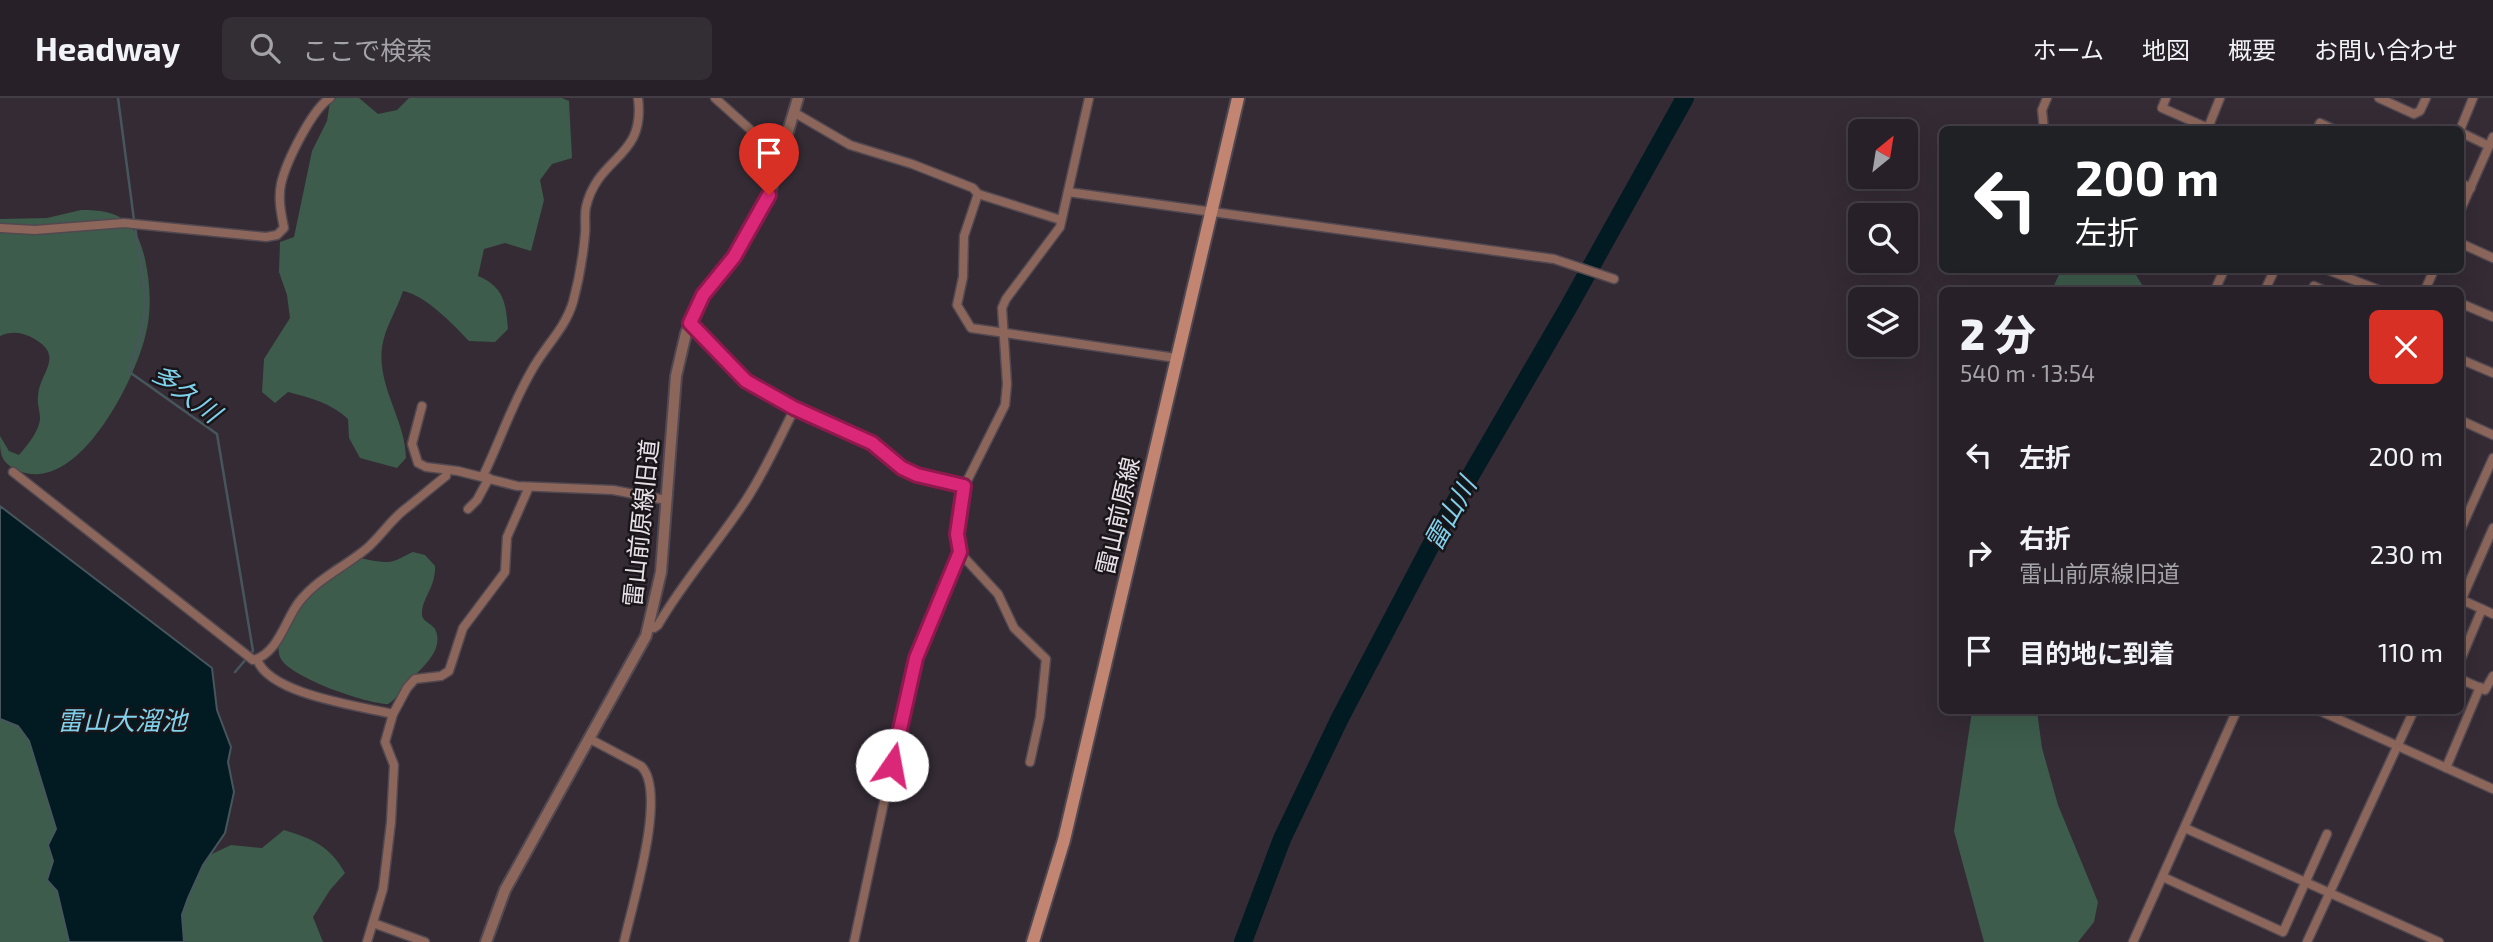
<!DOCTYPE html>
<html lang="ja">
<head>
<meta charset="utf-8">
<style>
  :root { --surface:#272028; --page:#332d34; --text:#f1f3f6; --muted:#a4a3a8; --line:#433e45 }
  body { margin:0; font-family:"Exo 2","Noto Sans JP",sans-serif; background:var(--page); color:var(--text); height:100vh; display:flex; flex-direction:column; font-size:26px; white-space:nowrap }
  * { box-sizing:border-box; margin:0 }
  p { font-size:23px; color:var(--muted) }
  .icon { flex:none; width:38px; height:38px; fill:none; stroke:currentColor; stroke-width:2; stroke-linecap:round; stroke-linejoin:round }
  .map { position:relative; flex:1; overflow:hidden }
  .side { position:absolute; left:1939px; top:189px; width:525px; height:427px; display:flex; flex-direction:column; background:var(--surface); border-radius:10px; box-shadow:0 7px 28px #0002,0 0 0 2px var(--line) }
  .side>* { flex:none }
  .top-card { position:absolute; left:1939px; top:28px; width:525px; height:147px; border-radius:10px; box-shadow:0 7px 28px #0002,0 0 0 2px var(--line); background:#202124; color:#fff; overflow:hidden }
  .needle { width:46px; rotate:30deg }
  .tools { position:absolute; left:1848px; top:21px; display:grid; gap:14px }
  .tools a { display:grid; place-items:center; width:70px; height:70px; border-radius:10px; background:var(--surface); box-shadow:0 7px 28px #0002,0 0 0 2px var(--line); font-size:35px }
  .pin { position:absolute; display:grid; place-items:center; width:60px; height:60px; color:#fff; margin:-72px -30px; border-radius:50% 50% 50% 0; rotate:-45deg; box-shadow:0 0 7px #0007 }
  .pin .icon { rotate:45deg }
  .me { position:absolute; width:77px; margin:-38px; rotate:12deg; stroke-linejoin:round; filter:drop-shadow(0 0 5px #0008) }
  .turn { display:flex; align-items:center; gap:24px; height:147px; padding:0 21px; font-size:32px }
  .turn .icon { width:91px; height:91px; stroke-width:2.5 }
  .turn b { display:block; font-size:49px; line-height:60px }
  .round { display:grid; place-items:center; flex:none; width:74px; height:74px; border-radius:10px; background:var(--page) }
  .head { display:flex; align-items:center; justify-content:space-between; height:119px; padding:0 21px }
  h1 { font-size:42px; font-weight:800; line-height:52px }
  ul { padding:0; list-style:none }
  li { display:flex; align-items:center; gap:21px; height:98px; padding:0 21px }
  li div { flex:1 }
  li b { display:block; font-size:26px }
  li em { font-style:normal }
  header { display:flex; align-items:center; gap:42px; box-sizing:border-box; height:98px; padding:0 35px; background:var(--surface); border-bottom:2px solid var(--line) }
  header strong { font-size:33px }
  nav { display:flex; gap:38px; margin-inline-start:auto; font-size:24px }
  .search { width:490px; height:63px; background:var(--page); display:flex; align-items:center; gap:18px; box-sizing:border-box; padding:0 24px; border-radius:10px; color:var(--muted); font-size:26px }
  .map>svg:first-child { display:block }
</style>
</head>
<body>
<header>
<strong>Headway</strong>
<div class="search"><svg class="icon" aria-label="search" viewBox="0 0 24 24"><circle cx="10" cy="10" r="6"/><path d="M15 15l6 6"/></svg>ここで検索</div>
<nav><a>ホーム</a><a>地図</a><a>概要</a><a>お問い合わせ</a></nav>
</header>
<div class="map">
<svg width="2493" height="844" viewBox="0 0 2493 844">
  <rect width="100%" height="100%" fill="#342b35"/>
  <!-- green -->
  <g fill="#3d5c4b">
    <path d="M336 0H359L378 16 397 12 409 0H562L569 3 572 60 552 66 540 82 544 102 531 153 505 145 484 151 478 178C504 189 506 205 508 231L495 244 469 243C453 226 425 197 403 193 397 212 385 229 382 249 377 289 406 323 406 360L397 370 360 360 349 340 348 321C331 305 311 300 288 294L275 305 262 294 264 261 290 220 287 197 279 174 280 144 294 139 312 53 327 23 330 4Z"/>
    <path d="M81 112C120 112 136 122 145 161 150 184 152 211 146 235 136 281 77 400 17 372 0 364 0 355 0 338L9 353 19 357C27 348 40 332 40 320 40 313 37 306 38 299 38 275 68 258 31 239 20 234 11 233 0 238V121L47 120Z"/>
    <path d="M2061 172H2133L2144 190 2143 192H2052Z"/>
    <path d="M413 454 425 457 435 468C436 489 422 500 422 515 421 523 431 525 435 531 446 553 418 573 406 586 399 593 397 601 388 606 367 606 292 580 281 561 268 535 314 478 337 465 356 454 369 465 388 464 398 463 405 457 413 454Z"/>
    <path d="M1972 613H2037L2042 650 2058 707 2098 804 2094 824 2078 844H1984L1954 733Z"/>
    <path d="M0 614 30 632 58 709 77 844H0Z"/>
    <path d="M284 732C313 741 330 748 345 775L330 792 313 819 323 844H176L174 821 195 764 231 747 262 750Z"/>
  </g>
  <!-- water -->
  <path fill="#021a21" stroke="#47565c" stroke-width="2" d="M0 408 212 570 217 612 231 649 228 664 234 694 225 735 203 767 188 800 182 817 184 844H69L57 793 47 782 53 763 48 747 56 731 29 643 18 628 0 621Z"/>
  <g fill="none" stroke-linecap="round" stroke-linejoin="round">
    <!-- stream -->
    <g stroke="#47565c" stroke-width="2.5">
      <path d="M118 0 134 122"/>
      <path d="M135 129C144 192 154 211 128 273L217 336 253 553 235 574"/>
    </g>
    <!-- river -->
    <path stroke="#021a21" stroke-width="18" d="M1243 844 1282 741 1340 620 1440 430 1568 210 1685 0"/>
    <defs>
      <g id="minor">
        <path d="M715 0 753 34 783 48"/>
        <path d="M2166 0 2162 10 2208 30 2220 0"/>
        <path d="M2379 0 2414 16 2420 13 2426 0"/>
        <path d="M795 15 850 47 912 66 973 90 978 96 964 138 963 179 957 207 971 230 1176 260"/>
        <path d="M2044 32 2042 12 2047 0"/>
        <path d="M2317 32 2320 25 2335 32"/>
        <path d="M2460 32 2473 0"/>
        <path d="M2460 34 2489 48"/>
        <path d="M2460 85 2471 90"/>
        <path d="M1068 94 1554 161 1614 181"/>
        <path d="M978 96 1061 122"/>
        <path d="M2460 113 2493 39"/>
        <path d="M0 130 35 132 124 125 266 139 277 137 284 130C281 115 278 101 281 86 286 64 312 11 330 0"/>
        <path d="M2460 145 2493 160"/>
        <path d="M2328 172 2379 192"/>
        <path d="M2215 192 2224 172"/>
        <path d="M2265 192 2274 173 2271 172"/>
        <path d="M2312 192 2314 188 2323 192"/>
        <path d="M2425 192 2434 172"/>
        <path d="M2460 205 2493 219"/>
        <path d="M690 225 746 283 795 310 872 345 902 370 917 377 964 389"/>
        <path d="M2460 261 2493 275"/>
        <path d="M422 308 412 346 418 365 426 369 458 373 517 388 613 392 666 402"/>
        <path d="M2460 322 2493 337"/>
        <path d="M13 374 253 562C278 556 285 522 299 504 318 480 343 470 366 451 380 439 390 423 404 412 418 401 432 389 446 378L447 372"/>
        <path d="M483 378C500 343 512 306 532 272 545 248 565 231 573 204 579 182 583 159 585 136 586 127 584 118 586 109 598 57 646 61 638 0"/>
        <path d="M468 411 477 402 489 380"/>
        <path d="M2460 433 2493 360"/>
        <path d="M2460 501 2493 516"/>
        <path d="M2460 505 2493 430"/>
        <path d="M649 528 654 530 658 527C684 482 718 445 746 402 765 373 779 341 795 310"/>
        <path d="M257 561C268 596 359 608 393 616"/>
        <path d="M2460 563 2482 511"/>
        <path d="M2460 581 2485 592 2493 578"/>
        <path d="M2318 612 2493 691"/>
        <path d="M590 641 641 668C668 694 632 807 624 844"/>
        <path d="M1030 664 1040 619 1046 561 1014 530 998 496 959 454 957 435 964 389 1005 307 1007 286 1002 210 1006 201 1060 129 1089 0"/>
        <path d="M2446 670 2480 589"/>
        <path d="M2185 730 2439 844"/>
        <path d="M2163 779 2283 834 2327 736"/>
        <path d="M373 825 425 844"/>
        <path d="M367 844 383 791 391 724 394 667 385 644 393 616 407 590 415 581 441 578 449 573 463 530 505 474 507 439 529 389"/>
        <path d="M854 844 908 592 916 560 959 454"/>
        <path d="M2133 844 2237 612"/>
        <path d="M2307 844 2414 612"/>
      </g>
      <path id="tertiary" d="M486 844 505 792 646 538 661 474 676 278 686 235 703 197 734 158 769 97 798 0"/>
      <path id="secondary" d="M1033 844 1064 742 1238 0"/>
    </defs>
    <!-- minor casing -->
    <use href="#minor" stroke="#514851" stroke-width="11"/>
    <!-- tertiary casing -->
    <use href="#tertiary" stroke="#514851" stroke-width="14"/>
    <!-- secondary casing -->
    <use href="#secondary" stroke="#514851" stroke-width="16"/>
    <!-- minor -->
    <use href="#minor" stroke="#8c665a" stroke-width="8"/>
    <!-- tertiary -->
    <use href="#tertiary" stroke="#8c665a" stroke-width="10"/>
    <!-- secondary -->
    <use href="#secondary" stroke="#c18572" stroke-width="12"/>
  </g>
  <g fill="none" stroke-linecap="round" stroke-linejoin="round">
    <defs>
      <path id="route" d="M769 97 734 159 703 197 690 225 746 283 794 310 872 345 902 370 917 377 964 388 957 436 960 454 916 560 892 667"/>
    </defs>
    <!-- route casing -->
    <use href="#route" stroke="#8e194d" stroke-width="18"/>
    <!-- route -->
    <use href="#route" stroke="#db2777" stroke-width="12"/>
  </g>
  <g text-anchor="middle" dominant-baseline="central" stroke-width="5" stroke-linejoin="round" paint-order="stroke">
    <!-- street labels -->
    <g font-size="24" fill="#e7e1e7" stroke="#191519">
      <text transform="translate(1117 418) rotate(-77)">雷山前原線</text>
      <text transform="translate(640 425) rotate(-84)">雷山前原線旧道</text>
    </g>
    <!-- water labels -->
    <g font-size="26" font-style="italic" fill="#80d1ec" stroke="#191519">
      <text transform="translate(187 294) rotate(37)">多久川</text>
      <text transform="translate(1449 415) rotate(-61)">雷山川</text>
      <text x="122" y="621">雷山大溜池</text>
    </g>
  </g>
</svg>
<div class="tools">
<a><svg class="needle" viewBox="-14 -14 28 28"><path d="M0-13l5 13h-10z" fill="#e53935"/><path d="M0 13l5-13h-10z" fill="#a4a3a8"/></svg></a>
<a><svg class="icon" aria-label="search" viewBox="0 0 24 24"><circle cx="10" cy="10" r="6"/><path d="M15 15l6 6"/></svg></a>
<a><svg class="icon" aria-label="layers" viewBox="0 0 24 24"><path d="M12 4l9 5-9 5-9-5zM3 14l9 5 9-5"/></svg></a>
</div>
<div class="pin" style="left:769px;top:97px;background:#d93025"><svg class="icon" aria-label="arrive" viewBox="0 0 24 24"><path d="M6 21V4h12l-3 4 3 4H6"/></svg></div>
<svg class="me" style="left:892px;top:667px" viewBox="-20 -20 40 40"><circle r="19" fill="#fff"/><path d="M0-13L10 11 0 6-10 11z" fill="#db2777"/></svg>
<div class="top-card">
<div class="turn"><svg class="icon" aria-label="left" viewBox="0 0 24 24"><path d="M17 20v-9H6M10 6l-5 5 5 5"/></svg><div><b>200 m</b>左折</div></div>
</div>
<section class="side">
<div class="head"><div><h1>2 分</h1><p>540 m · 13:54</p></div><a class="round" style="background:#d93025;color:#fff"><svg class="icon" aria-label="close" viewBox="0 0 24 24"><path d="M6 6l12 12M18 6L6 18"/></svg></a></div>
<ul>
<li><svg class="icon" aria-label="left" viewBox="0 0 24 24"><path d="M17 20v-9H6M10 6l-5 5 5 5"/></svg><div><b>左折</b></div><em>200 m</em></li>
<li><svg class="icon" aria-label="right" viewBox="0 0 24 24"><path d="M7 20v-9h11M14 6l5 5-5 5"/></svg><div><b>右折</b><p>雷山前原線旧道</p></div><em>230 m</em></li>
<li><svg class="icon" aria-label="arrive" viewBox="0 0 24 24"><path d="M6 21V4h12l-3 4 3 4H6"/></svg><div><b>目的地に到着</b></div><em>110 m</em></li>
</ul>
</section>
</div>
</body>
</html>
